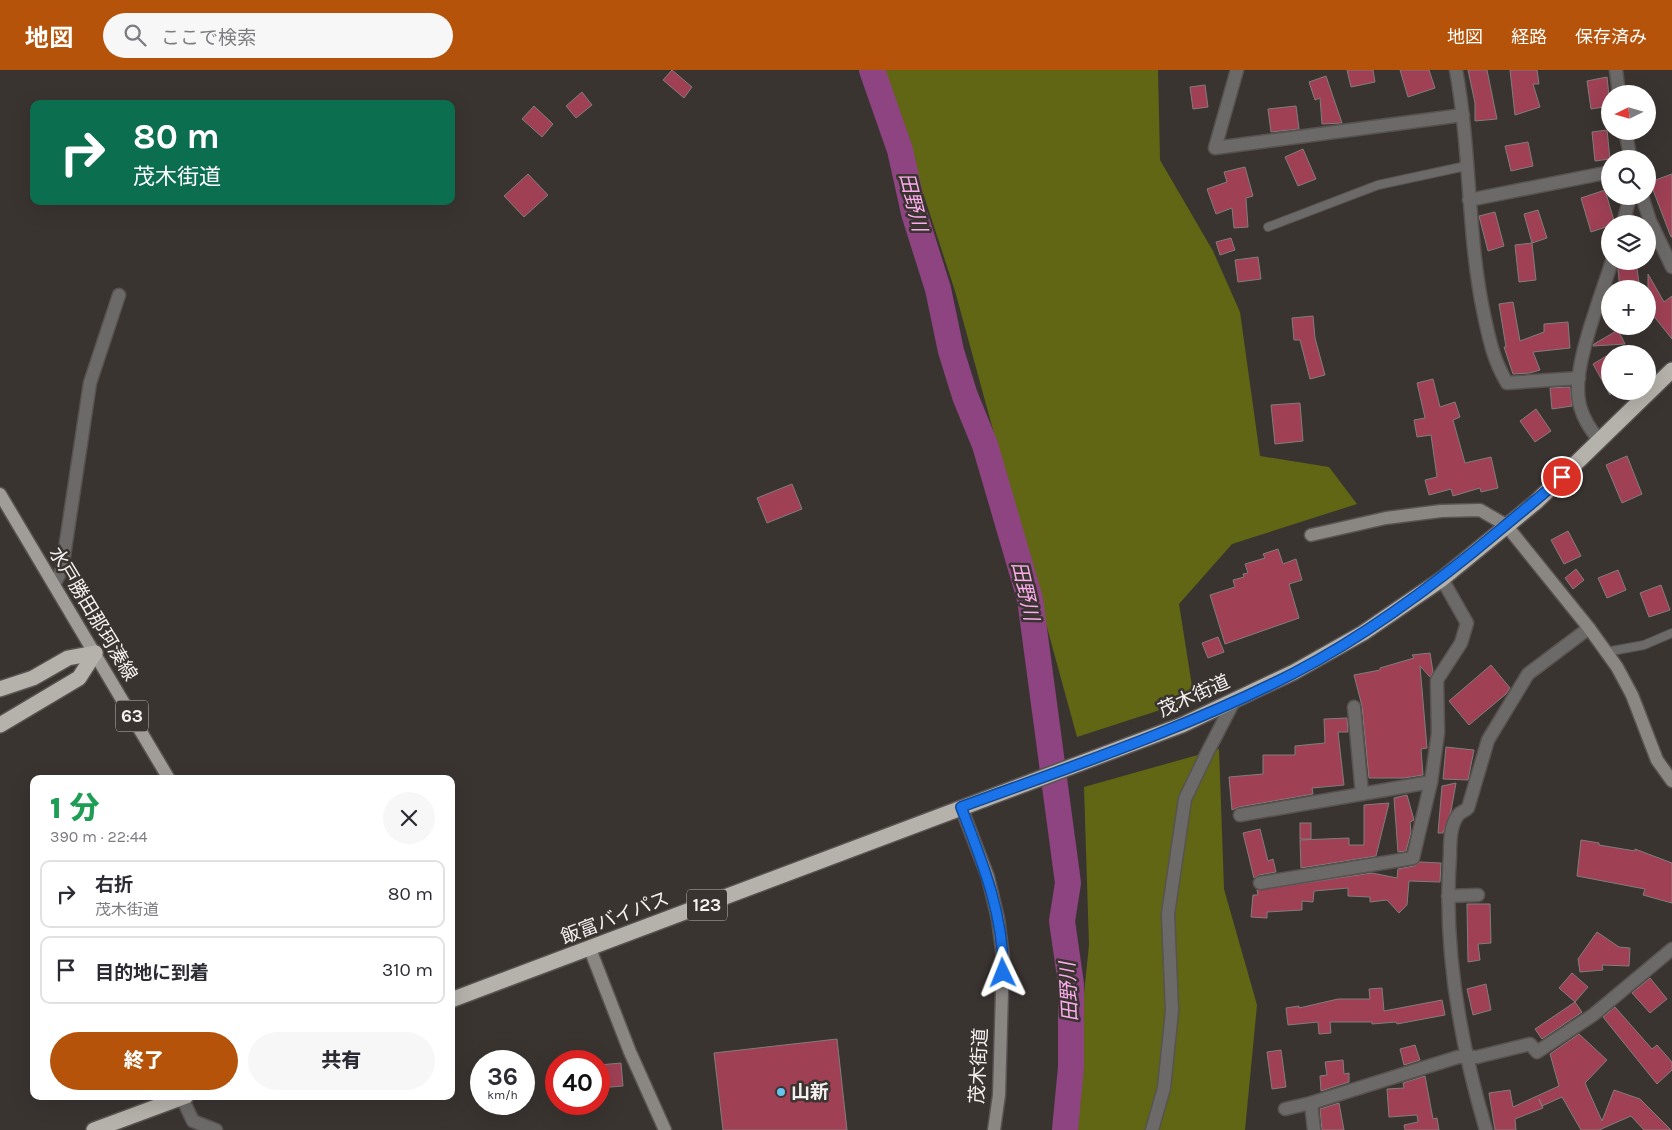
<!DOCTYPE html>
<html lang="ja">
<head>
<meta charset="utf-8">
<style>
  :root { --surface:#fff; --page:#f7f7f7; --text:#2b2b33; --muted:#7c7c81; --line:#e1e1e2; --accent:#b45309 }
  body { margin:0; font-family:Karla,"Noto Sans JP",sans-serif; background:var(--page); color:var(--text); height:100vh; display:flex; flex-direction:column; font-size:19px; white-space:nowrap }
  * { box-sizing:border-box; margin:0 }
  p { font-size:16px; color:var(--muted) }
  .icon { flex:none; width:28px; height:28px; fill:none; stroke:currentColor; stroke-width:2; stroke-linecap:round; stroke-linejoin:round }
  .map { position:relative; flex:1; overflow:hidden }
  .side { position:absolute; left:30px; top:705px; width:425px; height:325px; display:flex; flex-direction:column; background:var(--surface); border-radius:10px; box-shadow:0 5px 20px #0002 }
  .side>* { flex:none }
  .hud { position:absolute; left:30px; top:30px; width:425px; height:105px; border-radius:10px; box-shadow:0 5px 20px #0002; background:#0b6e4f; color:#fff; overflow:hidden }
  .needle { width:32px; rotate:265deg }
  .buttons { position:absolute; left:1601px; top:15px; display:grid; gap:10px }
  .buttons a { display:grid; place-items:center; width:55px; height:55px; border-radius:50%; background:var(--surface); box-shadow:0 5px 20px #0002; font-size:25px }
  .speed { position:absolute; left:470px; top:980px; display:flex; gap:10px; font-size:25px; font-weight:700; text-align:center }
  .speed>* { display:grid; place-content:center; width:65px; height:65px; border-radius:50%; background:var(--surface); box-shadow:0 5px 20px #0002; line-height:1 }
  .speed small { font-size:12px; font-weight:400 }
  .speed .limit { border:8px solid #d22; background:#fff; color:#111 }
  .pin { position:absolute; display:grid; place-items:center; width:42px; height:42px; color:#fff; margin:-21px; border:2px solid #fff; border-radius:50%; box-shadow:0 1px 5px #0007 }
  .me { position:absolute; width:55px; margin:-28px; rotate:358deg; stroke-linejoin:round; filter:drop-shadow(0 0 4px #0008) }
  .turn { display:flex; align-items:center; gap:18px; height:105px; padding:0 20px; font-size:22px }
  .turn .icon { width:65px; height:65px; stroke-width:2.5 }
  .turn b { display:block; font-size:35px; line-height:42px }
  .round { display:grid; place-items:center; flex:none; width:52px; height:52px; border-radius:26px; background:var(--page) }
  .head { display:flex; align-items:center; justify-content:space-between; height:85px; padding:0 20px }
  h1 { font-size:30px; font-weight:800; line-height:38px; color:#1e9e55 }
  .cta { display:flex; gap:10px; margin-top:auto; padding:10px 20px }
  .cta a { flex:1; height:58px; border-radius:30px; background:var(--accent); color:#fff; font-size:20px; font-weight:800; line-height:58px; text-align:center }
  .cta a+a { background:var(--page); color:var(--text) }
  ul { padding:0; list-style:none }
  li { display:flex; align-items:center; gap:15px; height:68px; margin:0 10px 8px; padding:0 10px; border:2px solid var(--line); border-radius:10px }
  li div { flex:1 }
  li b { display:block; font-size:19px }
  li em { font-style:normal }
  header { display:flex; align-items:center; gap:30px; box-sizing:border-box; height:70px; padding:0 25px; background:var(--accent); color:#fff }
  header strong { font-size:24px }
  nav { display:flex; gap:28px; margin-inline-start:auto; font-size:18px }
  .search { width:350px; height:45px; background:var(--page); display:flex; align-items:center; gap:12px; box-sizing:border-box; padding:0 18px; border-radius:28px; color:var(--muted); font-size:19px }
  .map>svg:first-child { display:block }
</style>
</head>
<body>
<header>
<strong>地図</strong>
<div class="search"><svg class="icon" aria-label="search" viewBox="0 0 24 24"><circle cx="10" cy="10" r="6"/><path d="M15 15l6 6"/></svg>ここで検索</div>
<nav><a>地図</a><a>経路</a><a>保存済み</a></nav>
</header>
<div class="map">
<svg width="1672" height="1060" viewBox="0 0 1672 1060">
  <rect width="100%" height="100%" fill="#3a3431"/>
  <!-- forest -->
  <g fill="#606614">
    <path d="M883 0H1158L1160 90 1213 181 1240 242 1260 386 1329 397 1357 434 1232 474 1179 534 1194 629 1077 667 955 221Z"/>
    <path d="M1219 679 1224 819 1257 935 1245 1060H1070L1089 875 1084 717Z"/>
  </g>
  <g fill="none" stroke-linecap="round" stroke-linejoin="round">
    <!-- river -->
    <path stroke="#8d4480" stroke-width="26" d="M872 0 900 80 914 143 938 219 951 281 965 326 985 375 1030 529 1068 813 1062 851 1071 914V997L1065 1060"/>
  </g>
  <!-- building -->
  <g fill="#9f4055" stroke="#837c7c">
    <path d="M672 0 692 17 684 28 663 10Z"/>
    <path d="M1347 0H1373L1375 12 1351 17Z"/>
    <path d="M1400 0H1429L1435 18 1408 27Z"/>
    <path d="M1468 0H1487L1497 49 1475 51V33Z"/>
    <path d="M1510 0H1537L1539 14H1533L1540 37 1515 45Z"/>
    <path d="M1326 6 1342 53 1322 54 1320 28 1315 30 1309 12Z"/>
    <path d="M1607 7 1610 36 1591 39 1587 11Z"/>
    <path d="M1205 15 1208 37 1193 39 1190 17Z"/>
    <path d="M582 22 592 35 576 48 566 36Z"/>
    <path d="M534 36 553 54 542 67 522 49Z"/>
    <path d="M1296 36 1299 59 1271 62 1268 39Z"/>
    <path d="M1607 60 1610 89 1595 91 1592 62Z"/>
    <path d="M1528 72 1533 96 1511 101 1505 76Z"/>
    <path d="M1303 79 1316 109 1298 116 1285 87Z"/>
    <path d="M1245 97 1253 126 1246 128 1248 157 1234 158 1232 138 1216 144 1207 119 1227 112 1224 102Z"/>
    <path d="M528 104 548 125 524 147 504 126Z"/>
    <path d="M1672 104V167H1671L1650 112Z"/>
    <path d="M1605 120 1615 154 1591 162 1581 128Z"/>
    <path d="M1538 140 1547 168 1532 173 1524 144Z"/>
    <path d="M1495 142 1504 176 1488 181 1479 146Z"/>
    <path d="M1231 168 1235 180 1220 185 1216 172Z"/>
    <path d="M1532 173 1536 210 1519 212 1515 175Z"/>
    <path d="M1258 187 1261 209 1238 212 1235 190Z"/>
    <path d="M1620 191H1636L1639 213 1636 219H1620L1618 200Z"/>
    <path d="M1648 204 1664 232 1672 226V269L1648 239Z"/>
    <path d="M1513 232 1520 271 1544 262V254L1568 252 1570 278 1533 282 1540 300 1530 303 1513 304 1504 277H1506L1499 234Z"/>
    <path d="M1313 246 1315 268 1325 305 1310 309 1300 270H1294L1292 248Z"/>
    <path d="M1618 260 1625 274 1593 276 1594 274Z"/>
    <path d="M1610 284V325L1593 294Z"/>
    <path d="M1433 309 1440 337 1455 332 1460 347 1453 350 1465 393 1491 387 1498 418 1481 422 1480 418 1453 426 1451 419 1429 425 1425 410 1437 407 1431 365 1417 367 1414 350 1425 348 1417 313Z"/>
    <path d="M1570 317 1572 336 1552 339 1550 318Z"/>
    <path d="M1300 333 1303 371 1275 374 1271 335Z"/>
    <path d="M1536 339 1551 361 1535 372 1520 351Z"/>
    <path d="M1627 386 1642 424 1622 433 1606 395Z"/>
    <path d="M792 414 802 439 767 453 757 428Z"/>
    <path d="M1568 461 1581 486 1564 494 1551 470Z"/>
    <path d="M1278 479 1283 494 1296 489 1302 510 1289 514 1299 548 1225 574 1210 525 1235 517 1233 510 1244 507 1243 504 1248 503 1245 494 1265 488 1263 484Z"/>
    <path d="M1576 499 1584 510 1573 519 1565 508Z"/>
    <path d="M1618 500 1626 520 1607 528 1598 508Z"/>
    <path d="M1661 515 1670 540 1649 547 1640 523Z"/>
    <path d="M1218 567 1224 582 1208 588 1202 573Z"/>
    <path d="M1430 583 1433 602 1430 607 1420 596 1427 678 1421 679 1423 705 1404 708H1369L1362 636 1354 605 1380 600V598L1414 588 1412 585Z"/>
    <path d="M1491 595 1510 618 1506 624 1469 655 1449 631Z"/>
    <path d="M1347 648 1348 662H1338L1344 715 1312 718 1313 724 1239 737 1232 740 1229 707 1263 704V685H1295V676L1325 673 1324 649Z"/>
    <path d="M1446 677 1474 680 1468 710 1443 709Z"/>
    <path d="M1456 713 1451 741 1443 763H1438L1442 716Z"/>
    <path d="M1407 725 1414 750 1410 752 1411 762 1406 781 1398 782 1394 728Z"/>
    <path d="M1389 733 1376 786 1301 798 1300 770 1349 768V775H1364V735Z"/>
    <rect x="1300" y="753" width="11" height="16"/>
    <path d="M1260 759 1268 791 1273 789 1276 802 1259 805 1254 808 1243 763Z"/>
    <path d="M1581 770 1599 773V775L1635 781V779L1672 793V833L1643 825 1645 819 1577 806Z"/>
    <path d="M1420 792 1441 793 1440 812 1409 811 1407 835 1399 843 1387 830 1370 832V827L1348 826V818L1314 821 1313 832 1302 831V840L1267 842V848L1251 847 1253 825H1258L1257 820 1372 803 1397 808 1398 799 1414 796Z"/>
    <path d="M1467 834H1490L1491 873 1478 874 1480 890 1468 892Z"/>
    <path d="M1597 862 1619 877 1630 878 1629 896 1602 895 1603 900 1580 902 1578 889Z"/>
    <path d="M1572 903 1588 917 1575 932 1582 942 1542 969 1535 959 1575 932 1559 918Z"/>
    <path d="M1650 908 1667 929 1650 943 1632 923Z"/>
    <path d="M1486 914 1491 940 1473 945 1467 919Z"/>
    <path d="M1382 918 1384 941 1442 930 1445 945 1397 954 1396 952 1372 954V952H1330L1331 963 1319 964 1318 952 1288 955 1286 938 1299 936V938L1338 929H1370L1369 919Z"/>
    <path d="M1615 937 1652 979 1657 975 1672 992V1000L1657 1014 1603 947Z"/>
    <path d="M1579 964 1607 990 1585 1013 1602 1051 1614 1020 1640 1029 1671 1060H1644L1631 1046 1599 1060H1581L1562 1027 1542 1036 1539 1029 1543 1038 1515 1049 1516 1060H1495L1489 1023 1510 1020 1513 1037 1559 1016 1550 984Z"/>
    <path d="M837 969 847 1060H723L714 983Z"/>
    <path d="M1415 975 1420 990 1404 995 1400 979Z"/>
    <path d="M1281 980 1286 1017 1272 1019 1267 982Z"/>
    <path d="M1343 990 1344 1004 1349 1003V1012L1321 1021 1320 1006 1327 1005 1325 992Z"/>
    <path d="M621 993 623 1016 599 1018V995Z"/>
    <path d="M1425 1006 1433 1049 1437 1048 1439 1060H1405L1404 1055 1418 1052 1417 1045 1389 1047 1387 1019 1404 1018 1403 1013Z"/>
    <path d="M1339 1033 1344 1060H1322L1320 1039Z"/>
  </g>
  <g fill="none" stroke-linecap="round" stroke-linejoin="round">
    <defs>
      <g id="lane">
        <path d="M1268 157 1378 115 1466 96"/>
        <path d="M1606 582 1644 575 1672 563"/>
      </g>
      <g id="street">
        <path d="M1237 0 1215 78 1463 45"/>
        <path d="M1456 0C1471 81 1467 165 1484 245 1490 272 1493 289 1507 313L1579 308"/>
        <path d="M1616 0 1619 24"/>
        <path d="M1625 61 1631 89"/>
        <path d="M1642 126 1650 151 1672 197"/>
        <path d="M1469 130 1610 102"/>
        <path d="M1623 154 1630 126"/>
        <path d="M1600 371C1587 356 1577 339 1578 318 1578 284 1601 226 1612 191"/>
        <path d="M54 515 62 499 90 313 119 225"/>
        <path d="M1354 637 1362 724"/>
        <path d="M1240 745 1431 712"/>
        <path d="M1260 813 1413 788 1431 712 1438 663 1437 610 1461 573 1467 553 1442 509"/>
        <path d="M1448 826 1478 825"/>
        <path d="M182 1028 193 1051 216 1060"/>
        <path d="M1311 1033 1314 1060"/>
        <path d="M1285 1039 1311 1033 1458 987H1477L1530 974 1537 982 1593 945 1672 879"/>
        <path d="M1152 1060 1164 1018 1172 941 1168 844 1185 729 1207 683 1234 631"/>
        <path d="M1486 1060C1460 972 1443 876 1450 785 1450 773 1450 754 1459 744 1461 742 1466 740 1468 738L1488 670 1528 604 1589 558"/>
      </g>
      <g id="secondary">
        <path d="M1311 465 1386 448 1441 441 1480 440 1506 455 1589 558 1617 597 1632 625 1657 690 1672 711"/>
        <path d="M961 737 988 807 998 849 1003 887 999 1025 994 1060"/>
        <path d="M590 879 630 982 665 1060"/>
      </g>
      <path id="primary" d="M0 424 169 709"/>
      <g id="highway">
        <path d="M0 619 33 608 68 588 95 583"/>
        <path d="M0 655 79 608 95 583"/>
        <path d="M451 930 1182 655 1294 602 1363 563 1442 509 1536 432 1672 300"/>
        <path d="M94 1060 186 1026"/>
      </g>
    </defs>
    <!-- lane casing -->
    <use href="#lane" stroke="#585250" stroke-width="10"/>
    <!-- street casing -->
    <use href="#street" stroke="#585250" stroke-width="15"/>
    <!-- secondary casing -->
    <use href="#secondary" stroke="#585250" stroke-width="15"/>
    <!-- primary casing -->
    <use href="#primary" stroke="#585250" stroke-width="15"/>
    <!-- highway casing -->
    <use href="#highway" stroke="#585250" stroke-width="18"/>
    <!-- lane -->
    <use href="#lane" stroke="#6c6a68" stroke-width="8"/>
    <!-- street -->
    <use href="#street" stroke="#6c6a68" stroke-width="12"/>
    <!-- secondary -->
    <use href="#secondary" stroke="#8a8783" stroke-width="12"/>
    <!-- primary -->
    <use href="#primary" stroke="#a09d98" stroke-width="12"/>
    <!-- highway -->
    <use href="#highway" stroke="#b5b1ab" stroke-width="15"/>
  </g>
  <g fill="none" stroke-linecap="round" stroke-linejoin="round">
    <defs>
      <path id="route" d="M1003 903C1004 845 982 791 961 737 1073 696 1187 658 1294 603 1369 564 1437 513 1501 459 1522 441 1542 426 1562 407"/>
    </defs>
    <!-- route casing -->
    <use href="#route" stroke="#114b97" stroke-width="12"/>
    <!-- route -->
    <use href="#route" stroke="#1a73e8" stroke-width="9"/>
  </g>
  <!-- markers -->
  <circle fill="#66c4ef" stroke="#3a3431" stroke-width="2" cx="781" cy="1022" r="5"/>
  <g text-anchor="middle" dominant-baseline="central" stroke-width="5" stroke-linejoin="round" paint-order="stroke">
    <!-- shield labels -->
    <g fill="#3a3431" stroke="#bdb8b7" stroke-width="1">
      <rect x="116" y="630.5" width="32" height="31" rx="4"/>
      <rect x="687" y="819.5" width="40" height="31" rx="4"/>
    </g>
    <g font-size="18" font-weight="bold" fill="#f5f1f0">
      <text x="132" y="646">63</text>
      <text x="707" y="835">123</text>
    </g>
    <!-- street labels -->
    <g font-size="19" fill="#f5f1f0" stroke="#3a3431">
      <text transform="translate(93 544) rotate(59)">水戸勝田那珂湊線</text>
      <text transform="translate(1194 626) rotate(-24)">茂木街道</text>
      <text transform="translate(615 848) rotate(-21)">飯富バイパス</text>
      <text transform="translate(979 996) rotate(-87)">茂木街道</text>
    </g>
    <!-- poi labels -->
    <g font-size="19" font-weight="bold" fill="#f5f1f0" stroke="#3a3431" text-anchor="start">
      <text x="791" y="1022">山新</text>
    </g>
    <!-- water labels -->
    <g font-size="20" font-style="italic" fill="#fcabeb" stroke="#3a3431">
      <text transform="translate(913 132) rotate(76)">田野川</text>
      <text transform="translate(1025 521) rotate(77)">田野川</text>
      <text transform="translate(1069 922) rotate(-93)">田野川</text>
    </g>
  </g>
</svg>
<div class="buttons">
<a><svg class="needle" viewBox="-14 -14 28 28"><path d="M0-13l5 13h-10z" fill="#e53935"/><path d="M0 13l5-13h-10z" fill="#7c7c81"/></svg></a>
<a><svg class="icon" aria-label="search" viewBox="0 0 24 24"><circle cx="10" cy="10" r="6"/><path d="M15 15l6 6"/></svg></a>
<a><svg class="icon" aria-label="layers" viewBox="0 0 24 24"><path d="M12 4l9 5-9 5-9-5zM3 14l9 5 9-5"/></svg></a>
<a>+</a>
<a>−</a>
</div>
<div class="speed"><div>36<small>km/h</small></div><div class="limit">40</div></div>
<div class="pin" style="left:1562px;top:407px;background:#d93025"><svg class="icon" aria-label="arrive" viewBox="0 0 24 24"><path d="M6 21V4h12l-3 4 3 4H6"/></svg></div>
<svg class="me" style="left:1003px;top:903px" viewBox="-20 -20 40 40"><path d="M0-17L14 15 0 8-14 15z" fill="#1a73e8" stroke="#fff" stroke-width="4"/></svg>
<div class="hud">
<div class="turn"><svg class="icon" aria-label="right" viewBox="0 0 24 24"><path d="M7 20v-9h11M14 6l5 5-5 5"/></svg><div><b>80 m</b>茂木街道</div></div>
</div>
<section class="side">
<div class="head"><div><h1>1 分</h1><p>390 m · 22:44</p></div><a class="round"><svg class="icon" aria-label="close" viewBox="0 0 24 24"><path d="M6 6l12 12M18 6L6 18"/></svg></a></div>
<ul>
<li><svg class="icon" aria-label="right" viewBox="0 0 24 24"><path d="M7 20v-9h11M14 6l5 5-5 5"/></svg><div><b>右折</b><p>茂木街道</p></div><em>80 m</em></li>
<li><svg class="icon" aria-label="arrive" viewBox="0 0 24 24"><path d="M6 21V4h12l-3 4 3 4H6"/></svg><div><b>目的地に到着</b></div><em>310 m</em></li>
</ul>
<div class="cta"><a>終了</a><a>共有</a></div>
</section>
</div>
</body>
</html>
